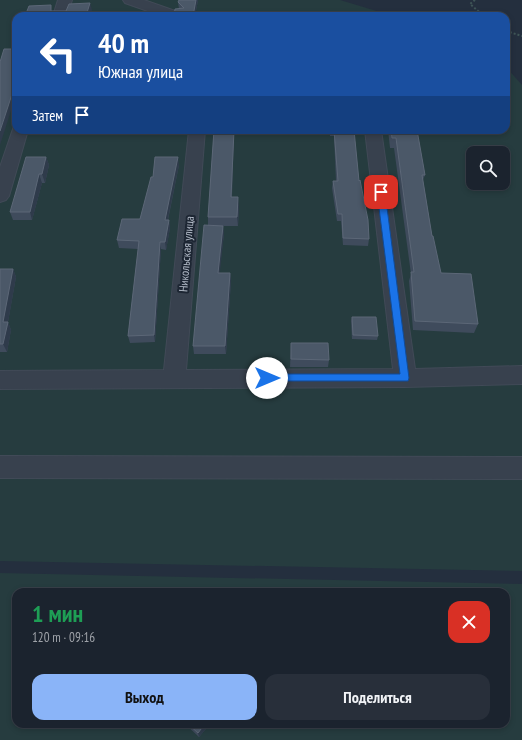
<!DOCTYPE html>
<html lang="ru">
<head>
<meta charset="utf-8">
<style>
  :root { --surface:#1b232e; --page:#282f3a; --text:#f1f3f6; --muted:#a0a4aa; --line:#39404a; --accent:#8ab4f8 }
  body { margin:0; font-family:"PT Sans Narrow",sans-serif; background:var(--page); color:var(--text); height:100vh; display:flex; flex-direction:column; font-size:15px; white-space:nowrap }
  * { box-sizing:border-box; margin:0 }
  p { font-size:13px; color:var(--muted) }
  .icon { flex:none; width:22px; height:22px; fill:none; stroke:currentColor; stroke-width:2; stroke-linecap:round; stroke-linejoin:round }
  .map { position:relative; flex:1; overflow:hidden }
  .sheet { position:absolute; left:12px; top:588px; width:498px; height:140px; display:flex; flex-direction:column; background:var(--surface); border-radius:12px; box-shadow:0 2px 6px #0003,0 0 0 1px var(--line) }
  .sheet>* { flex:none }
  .hud { position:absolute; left:12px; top:12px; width:498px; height:122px; border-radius:12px; box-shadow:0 2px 6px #0003,0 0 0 1px var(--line); background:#1a4fa0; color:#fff; overflow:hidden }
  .fabs { position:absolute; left:466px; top:146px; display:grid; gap:8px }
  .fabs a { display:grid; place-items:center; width:44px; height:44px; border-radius:8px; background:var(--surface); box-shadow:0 2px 6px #0003,0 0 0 1px var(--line); font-size:20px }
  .pin { position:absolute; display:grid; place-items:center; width:34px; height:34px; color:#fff; margin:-17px; border-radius:8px; box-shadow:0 2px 6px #0006 }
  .me { position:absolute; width:44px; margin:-22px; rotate:90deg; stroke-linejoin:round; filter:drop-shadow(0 0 3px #0008) }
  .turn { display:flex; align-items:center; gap:14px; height:84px; padding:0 20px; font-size:18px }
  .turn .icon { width:52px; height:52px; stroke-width:2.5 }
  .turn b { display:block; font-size:28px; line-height:34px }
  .then { display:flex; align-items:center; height:38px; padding:0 20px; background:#0003; gap:8px; font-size:15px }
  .round { display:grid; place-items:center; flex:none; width:42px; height:42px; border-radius:12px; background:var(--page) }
  .headline { display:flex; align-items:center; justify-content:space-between; height:68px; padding:0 20px }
  h1 { font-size:24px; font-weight:700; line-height:30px; color:#1e9e55 }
  .button { display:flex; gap:8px; margin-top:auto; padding:8px 20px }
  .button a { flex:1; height:46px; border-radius:12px; background:var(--accent); color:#111; font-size:16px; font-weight:700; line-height:46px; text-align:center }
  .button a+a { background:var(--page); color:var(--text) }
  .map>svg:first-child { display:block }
</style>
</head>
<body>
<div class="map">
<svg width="522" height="740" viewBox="0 0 522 740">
  <rect width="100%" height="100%" fill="#242f3e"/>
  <!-- green -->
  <g fill="#263c3f" fill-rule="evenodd">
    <path d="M0 0H340L393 16H16V130H506V67L522 85V571L0 561ZM473 153H503V183H473Z"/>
    <path d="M0 573 522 584V740H0ZM16 592H506V724H16Z"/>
  </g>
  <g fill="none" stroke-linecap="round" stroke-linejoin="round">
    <defs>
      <g id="minor">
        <path d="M58 0H72L67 16H53Z"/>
        <path d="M123 0H144L181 13 183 16H162L125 3Z"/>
        <path d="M14 126H16V130H28L9 196 6 200 0 202V167Z"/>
        <path d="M189 130H205L186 370 393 369 365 130H381L415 369 522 366V384L405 387 0 389V371L164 370Z"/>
        <path d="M0 456 522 457V479L0 478Z"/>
      </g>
    </defs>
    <!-- minor casing -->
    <use href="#minor" stroke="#414a57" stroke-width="2"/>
    <!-- path -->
    <g stroke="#3f5557" stroke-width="2" stroke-dasharray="2 2" stroke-linecap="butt">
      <path d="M475 0 470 4 484 16"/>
      <path d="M506 31 522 36"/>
    </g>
    <!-- minor -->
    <use href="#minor" fill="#38414e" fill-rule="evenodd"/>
  </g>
  <!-- wall -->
  <g fill="#3f4b5c">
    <path d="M198 0 195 16H174L179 9 178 2Z"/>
    <path d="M39 130H65L64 132H39Z"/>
    <path d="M157 130H181V134L158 133Z"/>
    <path d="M214 130H234L232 197 239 206 238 226H223L224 234 219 273H230L231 281 226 354H194L193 346 208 225V217Z"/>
    <path d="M330 130H354L359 181 369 239 368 246 343 245 341 221H337L332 188 333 181H336L334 136H330Z"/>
    <path d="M388 130H417L425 175 423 180 432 236 441 273 478 324 474 333 413 330 409 281 411 274 394 148H390Z"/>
    <path d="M46 157 49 165 45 183H42L32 220H13L10 212Z"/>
    <path d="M179 165 168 220H169L170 228 166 250 161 249 155 342 130 343 128 336 138 249 119 248 117 240 140 219 153 177Z"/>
    <path d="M0 269H13L16 277 8 322 11 330 7 352H0Z"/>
    <path d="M352 317 378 336 377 340 352 339 351 321Z"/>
    <path d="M291 343 329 360 328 367H290Z"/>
    <path d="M185 724H210L199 737Z"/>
  </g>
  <!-- shaded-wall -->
  <g fill="#2f3b4b">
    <path d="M196 0H198L195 16H193Z"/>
    <path d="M90 3 92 10 90 16H86Z"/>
    <path d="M16 82V95L0 145V131Z"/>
    <path d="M234 130 231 205V197Z"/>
    <path d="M46 157 49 165 45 183 42 174Z"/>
    <path d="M178 157 179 165 166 228 165 220Z"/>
    <path d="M39 174 42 183 32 220 30 212Z"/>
    <path d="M238 197 239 206 238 226 237 217Z"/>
    <path d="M169 220 170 228 166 250 165 242Z"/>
    <path d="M223 226 224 234 219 281 218 273Z"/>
    <path d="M160 242 161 249 155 342 154 335Z"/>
    <path d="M13 269 16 277 8 322 11 330 7 352 3 344V322Z"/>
    <path d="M230 273 231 281 226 354 225 346Z"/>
    <path d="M205 724H210L199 737 198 733Z"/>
  </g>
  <!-- building -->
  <g fill="#4b5868" stroke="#5c6777">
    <path d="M179 0H196L193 16H174L175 9 184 8 178 2Z"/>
    <path d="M90 3 86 16H25L29 6 51 5V11H66L69 4Z"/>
    <path d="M16 45V82L0 131V62L4 49H15Z"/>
    <path d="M214 130H234L231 197H238L237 217H208Z"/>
    <path d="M334 130H354L359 181 360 180 368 220 369 239 343 238 342 214H338L333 181H338Z"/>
    <path d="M391 130H417L425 175H422L432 236H433L441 273 471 274 478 324 415 321 411 272H414L396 138H392Z"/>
    <path d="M26 157H46L42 174H39L30 212H10Z"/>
    <path d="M155 157H178L165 220H169L165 242H160L154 335 128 336 139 241 117 240 122 219H140L151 177H153Z"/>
    <path d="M204 225 223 226 218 273H230L225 346H193Z"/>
    <path d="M0 269H13L3 322H8L3 344H0Z"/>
    <path d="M352 317H376L378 336 353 335Z"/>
    <path d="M291 343H328L329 360 291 359Z"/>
    <path d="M57 590 65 592H56Z"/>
    <path d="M188 724H205L198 733Z"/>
  </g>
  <!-- route -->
  <path fill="#1a73e8" stroke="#114b97" d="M381 189 385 192 409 378 408 381H263V375L267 374H400L377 192Z"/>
  <g text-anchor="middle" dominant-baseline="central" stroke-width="4" stroke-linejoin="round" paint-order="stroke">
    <!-- street labels -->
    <g font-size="12" fill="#b4bcc9" stroke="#1d2633">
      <text transform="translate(186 254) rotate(-85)">Никольская улица</text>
    </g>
  </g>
</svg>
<div class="fabs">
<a><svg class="icon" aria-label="search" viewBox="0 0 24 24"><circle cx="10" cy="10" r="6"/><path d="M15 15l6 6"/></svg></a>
</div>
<div class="pin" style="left:381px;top:192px;background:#d93025"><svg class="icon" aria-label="arrive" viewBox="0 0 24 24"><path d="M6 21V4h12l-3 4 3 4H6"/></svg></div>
<svg class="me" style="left:267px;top:378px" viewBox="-20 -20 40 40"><circle r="19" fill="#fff"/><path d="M0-13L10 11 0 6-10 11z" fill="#1a73e8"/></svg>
<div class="hud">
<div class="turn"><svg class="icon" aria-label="left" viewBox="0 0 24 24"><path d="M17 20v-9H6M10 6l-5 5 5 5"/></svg><div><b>40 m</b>Южная улица</div></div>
<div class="then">Затем<svg class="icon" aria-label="arrive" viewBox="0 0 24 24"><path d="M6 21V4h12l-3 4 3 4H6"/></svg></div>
</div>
<section class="sheet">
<div class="headline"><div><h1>1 мин</h1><p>120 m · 09:16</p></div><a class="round" style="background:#d93025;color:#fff"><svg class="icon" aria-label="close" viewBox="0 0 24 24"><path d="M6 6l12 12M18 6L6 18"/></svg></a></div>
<div class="button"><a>Выход</a><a>Поделиться</a></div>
</section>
</div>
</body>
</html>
